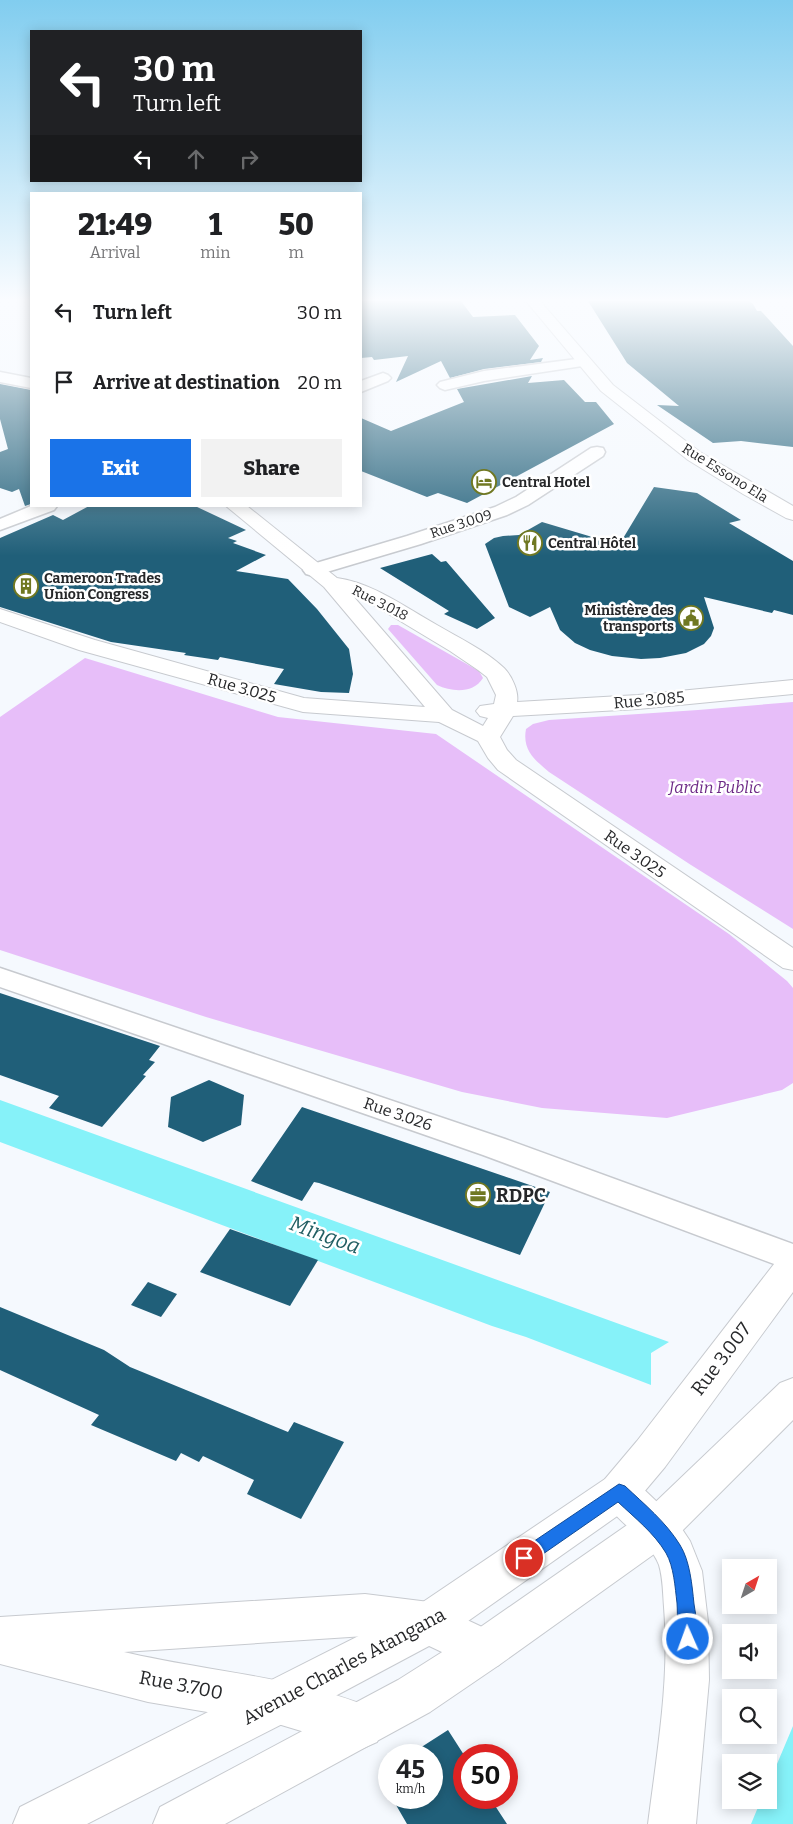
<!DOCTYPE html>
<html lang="en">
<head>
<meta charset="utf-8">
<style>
  :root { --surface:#fff; --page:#f2f2f2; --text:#202124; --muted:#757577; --accent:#1a73e8 }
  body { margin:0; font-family:Bitter,serif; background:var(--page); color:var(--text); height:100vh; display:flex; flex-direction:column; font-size:19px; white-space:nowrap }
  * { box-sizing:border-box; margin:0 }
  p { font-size:16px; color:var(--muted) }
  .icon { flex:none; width:28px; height:28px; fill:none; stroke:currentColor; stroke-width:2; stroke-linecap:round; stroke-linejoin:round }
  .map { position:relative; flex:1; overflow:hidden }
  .sheet { position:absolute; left:30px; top:192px; width:332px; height:315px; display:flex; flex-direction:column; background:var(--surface); border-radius:0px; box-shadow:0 2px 12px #0003 }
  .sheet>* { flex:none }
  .banner { position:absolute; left:30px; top:30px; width:332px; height:152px; border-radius:0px; box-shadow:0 2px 12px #0003; background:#202124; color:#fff; overflow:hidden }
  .needle { width:32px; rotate:39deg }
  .controls { position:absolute; left:722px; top:1559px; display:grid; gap:10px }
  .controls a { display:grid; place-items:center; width:55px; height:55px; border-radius:0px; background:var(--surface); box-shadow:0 2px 12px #0003; font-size:25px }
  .speed { position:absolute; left:378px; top:1744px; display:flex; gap:10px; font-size:25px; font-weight:700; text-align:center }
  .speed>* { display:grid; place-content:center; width:65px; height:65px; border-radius:50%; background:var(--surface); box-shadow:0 2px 12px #0003; line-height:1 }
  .speed small { font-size:12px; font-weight:400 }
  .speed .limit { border:8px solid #d22; background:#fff; color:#111 }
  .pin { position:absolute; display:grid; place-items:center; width:42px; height:42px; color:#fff; margin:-21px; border:2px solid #fff; border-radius:50%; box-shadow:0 1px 5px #0007 }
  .me { position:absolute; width:55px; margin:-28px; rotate:358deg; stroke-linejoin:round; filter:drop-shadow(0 0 4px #0008) }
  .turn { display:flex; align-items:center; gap:18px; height:105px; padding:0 20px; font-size:22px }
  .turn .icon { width:65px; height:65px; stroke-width:2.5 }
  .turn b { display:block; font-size:35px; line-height:42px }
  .lanes { display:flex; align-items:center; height:48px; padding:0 20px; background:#0003; justify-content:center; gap:25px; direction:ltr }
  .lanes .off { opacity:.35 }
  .eta { display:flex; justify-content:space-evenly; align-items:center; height:85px; text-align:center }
  .eta b { font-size:30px; font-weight:800; line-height:35px }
  .button { display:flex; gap:10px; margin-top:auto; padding:10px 20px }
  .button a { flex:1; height:58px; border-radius:0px; background:var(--accent); color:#fff; font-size:20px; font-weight:800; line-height:58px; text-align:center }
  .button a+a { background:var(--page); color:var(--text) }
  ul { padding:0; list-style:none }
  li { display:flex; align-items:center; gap:15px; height:70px; padding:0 20px }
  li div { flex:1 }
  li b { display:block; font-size:19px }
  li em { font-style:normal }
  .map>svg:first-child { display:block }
</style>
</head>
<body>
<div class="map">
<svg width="793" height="1824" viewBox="0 0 793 1824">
  <rect width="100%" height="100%" fill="#f5f9fe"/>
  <!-- green -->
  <g fill="#e7bef9">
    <path d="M391 625H398L479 671 483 678C473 694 452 692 437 685L388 629Z"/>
    <path d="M85 658 278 717 436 734 729 934 787 981 793 988V1083L782 1090 667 1118 542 1108 462 1092 206 1017 0 950V717Z"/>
    <path d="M793 702V929L691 865 549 772C535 760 522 750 526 729L533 724 549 720 698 710Z"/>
  </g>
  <!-- water -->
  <g fill="#86f2f9">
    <path d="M0 1100 669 1342 651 1353V1385L526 1337 492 1326 0 1142Z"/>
    <path d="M793 1726V1824H751L761 1800H769V1783Z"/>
  </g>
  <!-- building -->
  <g fill="#205f79">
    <path d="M361 301H461L473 317 515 315 539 346 530 360 543 358 541 362 484 369 450 378 441 361 396 382 408 356 374 360 372 357 361 358Z"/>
    <path d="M588 301H749L753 304 757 311H761L793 346V447L741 441 713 443 657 405 679 406 627 363Z"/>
    <path d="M532 376 528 383 564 380 585 402H596L614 424 467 503 438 493 427 497 361 471V418L391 431 464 402 457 389Z"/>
    <path d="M0 384 31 390V504L25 506 19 489 12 492 0 488V452L8 449 0 419Z"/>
    <path d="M654 487 697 493 741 520 729 523 793 561V615L774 610 772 613 704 597 714 628 711 636 704 644 686 653 660 658 641 659 612 656 590 650 575 643 560 630 550 607 530 617 509 607 485 544 494 538 503 536 519 535 542 522 619 545Z"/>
    <path d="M89 506H195L246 530 228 538 237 541 233 543 266 555 236 571 288 579 317 609 349 649 353 674 349 693 321 692 274 684 284 669 220 657 218 660 184 655 186 653 111 642 0 607V538L53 515 63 520Z"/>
    <path d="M432 554 441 562 446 561 495 618 477 629 444 614 449 611 380 568Z"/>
    <path d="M0 993 160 1046 149 1060 155 1062 143 1075 146 1076 102 1127 49 1108 59 1096 0 1075Z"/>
    <path d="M209 1080 244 1095 241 1125 203 1142 168 1127 171 1097Z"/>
    <path d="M302 1107 550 1192 520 1255 319 1183 314 1182 302 1201 251 1181Z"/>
    <path d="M230 1229 318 1260 290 1306 200 1272Z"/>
    <path d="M148 1282 177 1294 161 1317 131 1305Z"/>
    <path d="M0 1307 104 1350 130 1367 288 1432 294 1422 344 1442 301 1519 247 1494 254 1480 203 1456 199 1462 181 1453 176 1461 91 1425 99 1415 0 1370Z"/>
    <path d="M448 1730 464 1755V1798H490L507 1824H407L392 1798H431V1755H409Z"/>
    <path d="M389 1768V1792L379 1774Z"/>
  </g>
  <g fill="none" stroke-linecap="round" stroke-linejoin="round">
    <defs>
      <g id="street">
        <path d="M584 358 589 359 591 362 589 365 484 381 445 390 440 388 437 385 440 382 484 371Z"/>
        <path d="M0 372 31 378V388L0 382Z"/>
        <path d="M383 373 388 375 391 378 388 381 361 392V381Z"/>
        <path d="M597 447 603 448 605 452 603 456 528 505 507 515 421 544 320 574 313 576 306 574 303 570 306 566 407 536 495 507 516 497 591 448Z"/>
        <path d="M31 506H57L54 510 0 530V519Z"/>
        <path d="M0 968 505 1139 793 1244V1271L483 1155 0 987Z"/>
      </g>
      <g id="secondary">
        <path d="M526 301H540L613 385 700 452 793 506V520L786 518 743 494 688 460 601 391Z"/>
        <path d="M226 506H247L337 578C373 583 405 607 437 625 459 638 485 650 504 668 512 676 519 692 517 702L638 695 793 680V694L638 709 513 716 500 737 507 750 516 760 793 948V970L783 968 498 770 488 758 478 741 439 722 303 712 79 650 0 622V609L95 640 304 698 425 707 324 587ZM353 596 367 601 450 651 478 670 487 677 496 695 494 704 480 706 476 711 480 716 488 718 483 726 452 710Z"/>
        <path d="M619 1474 633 1479 676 1520 690 1541 702 1571 708 1622 709 1680 696 1824H648C657 1752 670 1680 664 1607 663 1594 663 1578 659 1565 648 1536 612 1521 599 1492L605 1479Z"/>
        <path d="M365 1594 429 1602 499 1635 506 1650 499 1665 484 1672 425 1644 365 1636 124 1652C209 1672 296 1676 377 1710L384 1726 377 1742 361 1749 278 1724 148 1702 0 1664V1617Z"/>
      </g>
      <g id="primary">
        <path d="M793 1251V1292L665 1467 633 1505 444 1638 294 1718 87 1824H13L20 1807 414 1608 605 1479 637 1441 781 1255Z"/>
        <path d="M793 1378V1420L671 1542 499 1665 430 1712 225 1824H153L160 1807 398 1680 469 1635 643 1514 780 1383Z"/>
      </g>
    </defs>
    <!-- street casing -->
    <use href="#street" stroke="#c7cacf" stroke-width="3"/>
    <!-- secondary casing -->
    <use href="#secondary" stroke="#c7cacf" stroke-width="2"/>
    <!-- primary casing -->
    <use href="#primary" stroke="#c7cacf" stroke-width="2"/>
    <!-- street -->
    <use href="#street" fill="#fff" fill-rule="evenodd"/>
    <!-- secondary -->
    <use href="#secondary" fill="#fff" fill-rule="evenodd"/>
    <!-- primary -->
    <use href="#primary" fill="#fff" fill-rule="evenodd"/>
  </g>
  <!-- sky -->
  <linearGradient id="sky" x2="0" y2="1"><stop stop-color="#81cdef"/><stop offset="0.54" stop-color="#fafcff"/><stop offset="1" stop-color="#fafcff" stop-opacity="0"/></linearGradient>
  <rect width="793" height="556" fill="url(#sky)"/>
  <!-- route -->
  <path fill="#1a73e8" stroke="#114b97" d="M619 1484 625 1486C644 1504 666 1522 680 1545 690 1561 692 1585 694 1604 696 1618 700 1632 694 1645L688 1648 681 1645C676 1633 678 1616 677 1603 675 1587 674 1567 666 1553 654 1533 635 1518 618 1502L530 1563 524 1566 518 1563 516 1558 518 1552Z"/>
  <!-- icons -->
  <defs>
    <symbol id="hotel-ring" viewBox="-11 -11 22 22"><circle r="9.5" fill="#fff" stroke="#707822" stroke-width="1.5"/><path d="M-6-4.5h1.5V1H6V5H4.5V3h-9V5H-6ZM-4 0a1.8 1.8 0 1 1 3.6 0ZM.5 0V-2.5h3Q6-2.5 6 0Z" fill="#707822"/></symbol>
    <symbol id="restaurant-ring" viewBox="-11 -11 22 22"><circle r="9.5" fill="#fff" stroke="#707822" stroke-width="1.5"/><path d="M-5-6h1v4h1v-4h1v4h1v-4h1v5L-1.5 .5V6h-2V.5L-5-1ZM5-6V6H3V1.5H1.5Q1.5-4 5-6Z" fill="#707822"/></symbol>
    <symbol id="building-ring" viewBox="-11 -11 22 22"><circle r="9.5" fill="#fff" stroke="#707822" stroke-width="1.5"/><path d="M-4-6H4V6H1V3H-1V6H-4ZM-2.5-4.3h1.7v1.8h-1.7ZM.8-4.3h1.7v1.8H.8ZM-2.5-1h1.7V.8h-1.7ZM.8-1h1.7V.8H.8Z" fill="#707822"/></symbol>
    <symbol id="civic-ring" viewBox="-11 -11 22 22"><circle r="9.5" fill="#fff" stroke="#707822" stroke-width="1.5"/><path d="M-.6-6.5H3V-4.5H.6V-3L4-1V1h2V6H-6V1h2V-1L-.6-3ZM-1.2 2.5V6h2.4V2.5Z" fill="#707822"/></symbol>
    <symbol id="office-ring" viewBox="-11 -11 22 22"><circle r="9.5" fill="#fff" stroke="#707822" stroke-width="1.5"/><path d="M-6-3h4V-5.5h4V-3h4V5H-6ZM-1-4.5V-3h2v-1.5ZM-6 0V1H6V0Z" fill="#707822"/></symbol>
  </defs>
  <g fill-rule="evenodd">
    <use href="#hotel-ring" x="470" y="468" width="28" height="28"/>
    <use href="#restaurant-ring" x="516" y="529" width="28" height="28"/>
    <use href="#building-ring" x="12" y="572" width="28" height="28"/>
    <use href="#civic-ring" x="677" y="604" width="28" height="28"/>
    <use href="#office-ring" x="464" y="1181" width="28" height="28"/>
  </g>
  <g text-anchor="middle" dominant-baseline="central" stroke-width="5" stroke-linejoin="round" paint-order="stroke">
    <!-- far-street labels -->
    <g font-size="14" fill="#262729" stroke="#fff">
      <text transform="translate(725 473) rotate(32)">Rue Essono Ela</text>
      <text transform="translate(461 524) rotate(-18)">Rue 3.009</text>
      <text transform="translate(380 603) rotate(27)">Rue 3.018</text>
    </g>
    <!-- far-poi labels -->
    <g font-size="14" font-weight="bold" fill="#262729" stroke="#fff" text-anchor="start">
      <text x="502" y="482">Central Hotel</text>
      <text x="548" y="543">Central Hôtel</text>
      <text x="44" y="578">Cameroon Trades<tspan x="44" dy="16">Union Congress</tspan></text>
      <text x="674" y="610" text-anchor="end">Ministère des<tspan x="674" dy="16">transports</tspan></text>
    </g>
    <!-- street labels -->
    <g font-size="16" fill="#262729" stroke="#fff">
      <text transform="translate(242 688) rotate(16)">Rue 3.025</text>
      <text transform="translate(649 700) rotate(-5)">Rue 3.085</text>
      <text transform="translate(635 854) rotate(35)">Rue 3.025</text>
      <text transform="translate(398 1114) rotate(19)">Rue 3.026</text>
    </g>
    <!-- park labels -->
    <g font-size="16" font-style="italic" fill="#6d2986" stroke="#fff">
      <text x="715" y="787">Jardin Public</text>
    </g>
    <!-- near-poi labels -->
    <g font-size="19" font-weight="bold" fill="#262729" stroke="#fff" text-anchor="start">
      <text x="496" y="1195">RDPC</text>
    </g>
    <!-- near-street labels -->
    <g font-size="19" fill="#262729" stroke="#fff">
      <text transform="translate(721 1359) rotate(-53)">Rue 3.007</text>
      <text transform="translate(344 1666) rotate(-28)">Avenue Charles Atangana</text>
      <text transform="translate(181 1685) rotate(11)">Rue 3.700</text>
    </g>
    <!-- near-water labels -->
    <g font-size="21" font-style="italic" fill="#225f63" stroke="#fff">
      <text transform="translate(325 1235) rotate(20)">Mingoa</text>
    </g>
  </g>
</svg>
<div class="controls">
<a><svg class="needle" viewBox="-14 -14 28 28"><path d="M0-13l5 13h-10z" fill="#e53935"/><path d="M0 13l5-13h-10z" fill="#757577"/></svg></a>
<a><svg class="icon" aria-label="sound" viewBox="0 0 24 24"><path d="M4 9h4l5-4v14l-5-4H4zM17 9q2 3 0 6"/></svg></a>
<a><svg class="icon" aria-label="search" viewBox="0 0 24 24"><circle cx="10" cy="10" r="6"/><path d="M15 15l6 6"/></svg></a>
<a><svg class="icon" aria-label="layers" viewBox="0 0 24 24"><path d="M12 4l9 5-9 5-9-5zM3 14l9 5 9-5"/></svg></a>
</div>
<div class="speed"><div>45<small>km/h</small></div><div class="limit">50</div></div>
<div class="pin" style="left:524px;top:1558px;background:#d93025"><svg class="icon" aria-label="arrive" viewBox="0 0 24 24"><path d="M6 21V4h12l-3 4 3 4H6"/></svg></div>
<svg class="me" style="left:688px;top:1639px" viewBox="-20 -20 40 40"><circle r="17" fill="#1a73e8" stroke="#fff" stroke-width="3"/><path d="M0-11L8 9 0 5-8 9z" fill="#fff"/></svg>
<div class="banner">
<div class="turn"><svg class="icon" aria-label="left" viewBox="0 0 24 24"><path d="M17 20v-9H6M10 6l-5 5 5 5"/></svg><div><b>30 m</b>Turn left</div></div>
<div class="lanes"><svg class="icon" aria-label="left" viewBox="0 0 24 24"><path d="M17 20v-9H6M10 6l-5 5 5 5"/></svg><svg class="icon off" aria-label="ahead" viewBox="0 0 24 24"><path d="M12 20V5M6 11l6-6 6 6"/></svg><svg class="icon off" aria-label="right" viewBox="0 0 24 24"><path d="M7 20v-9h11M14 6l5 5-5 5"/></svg></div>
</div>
<section class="sheet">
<div class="eta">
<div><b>21:49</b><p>Arrival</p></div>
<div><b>1</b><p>min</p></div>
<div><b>50</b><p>m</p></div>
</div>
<ul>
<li><svg class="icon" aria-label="left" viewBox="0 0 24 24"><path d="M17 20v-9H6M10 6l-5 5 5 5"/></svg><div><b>Turn left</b></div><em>30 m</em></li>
<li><svg class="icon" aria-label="arrive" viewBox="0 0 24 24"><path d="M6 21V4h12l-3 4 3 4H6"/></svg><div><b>Arrive at destination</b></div><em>20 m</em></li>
</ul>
<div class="button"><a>Exit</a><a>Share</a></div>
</section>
</div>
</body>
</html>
